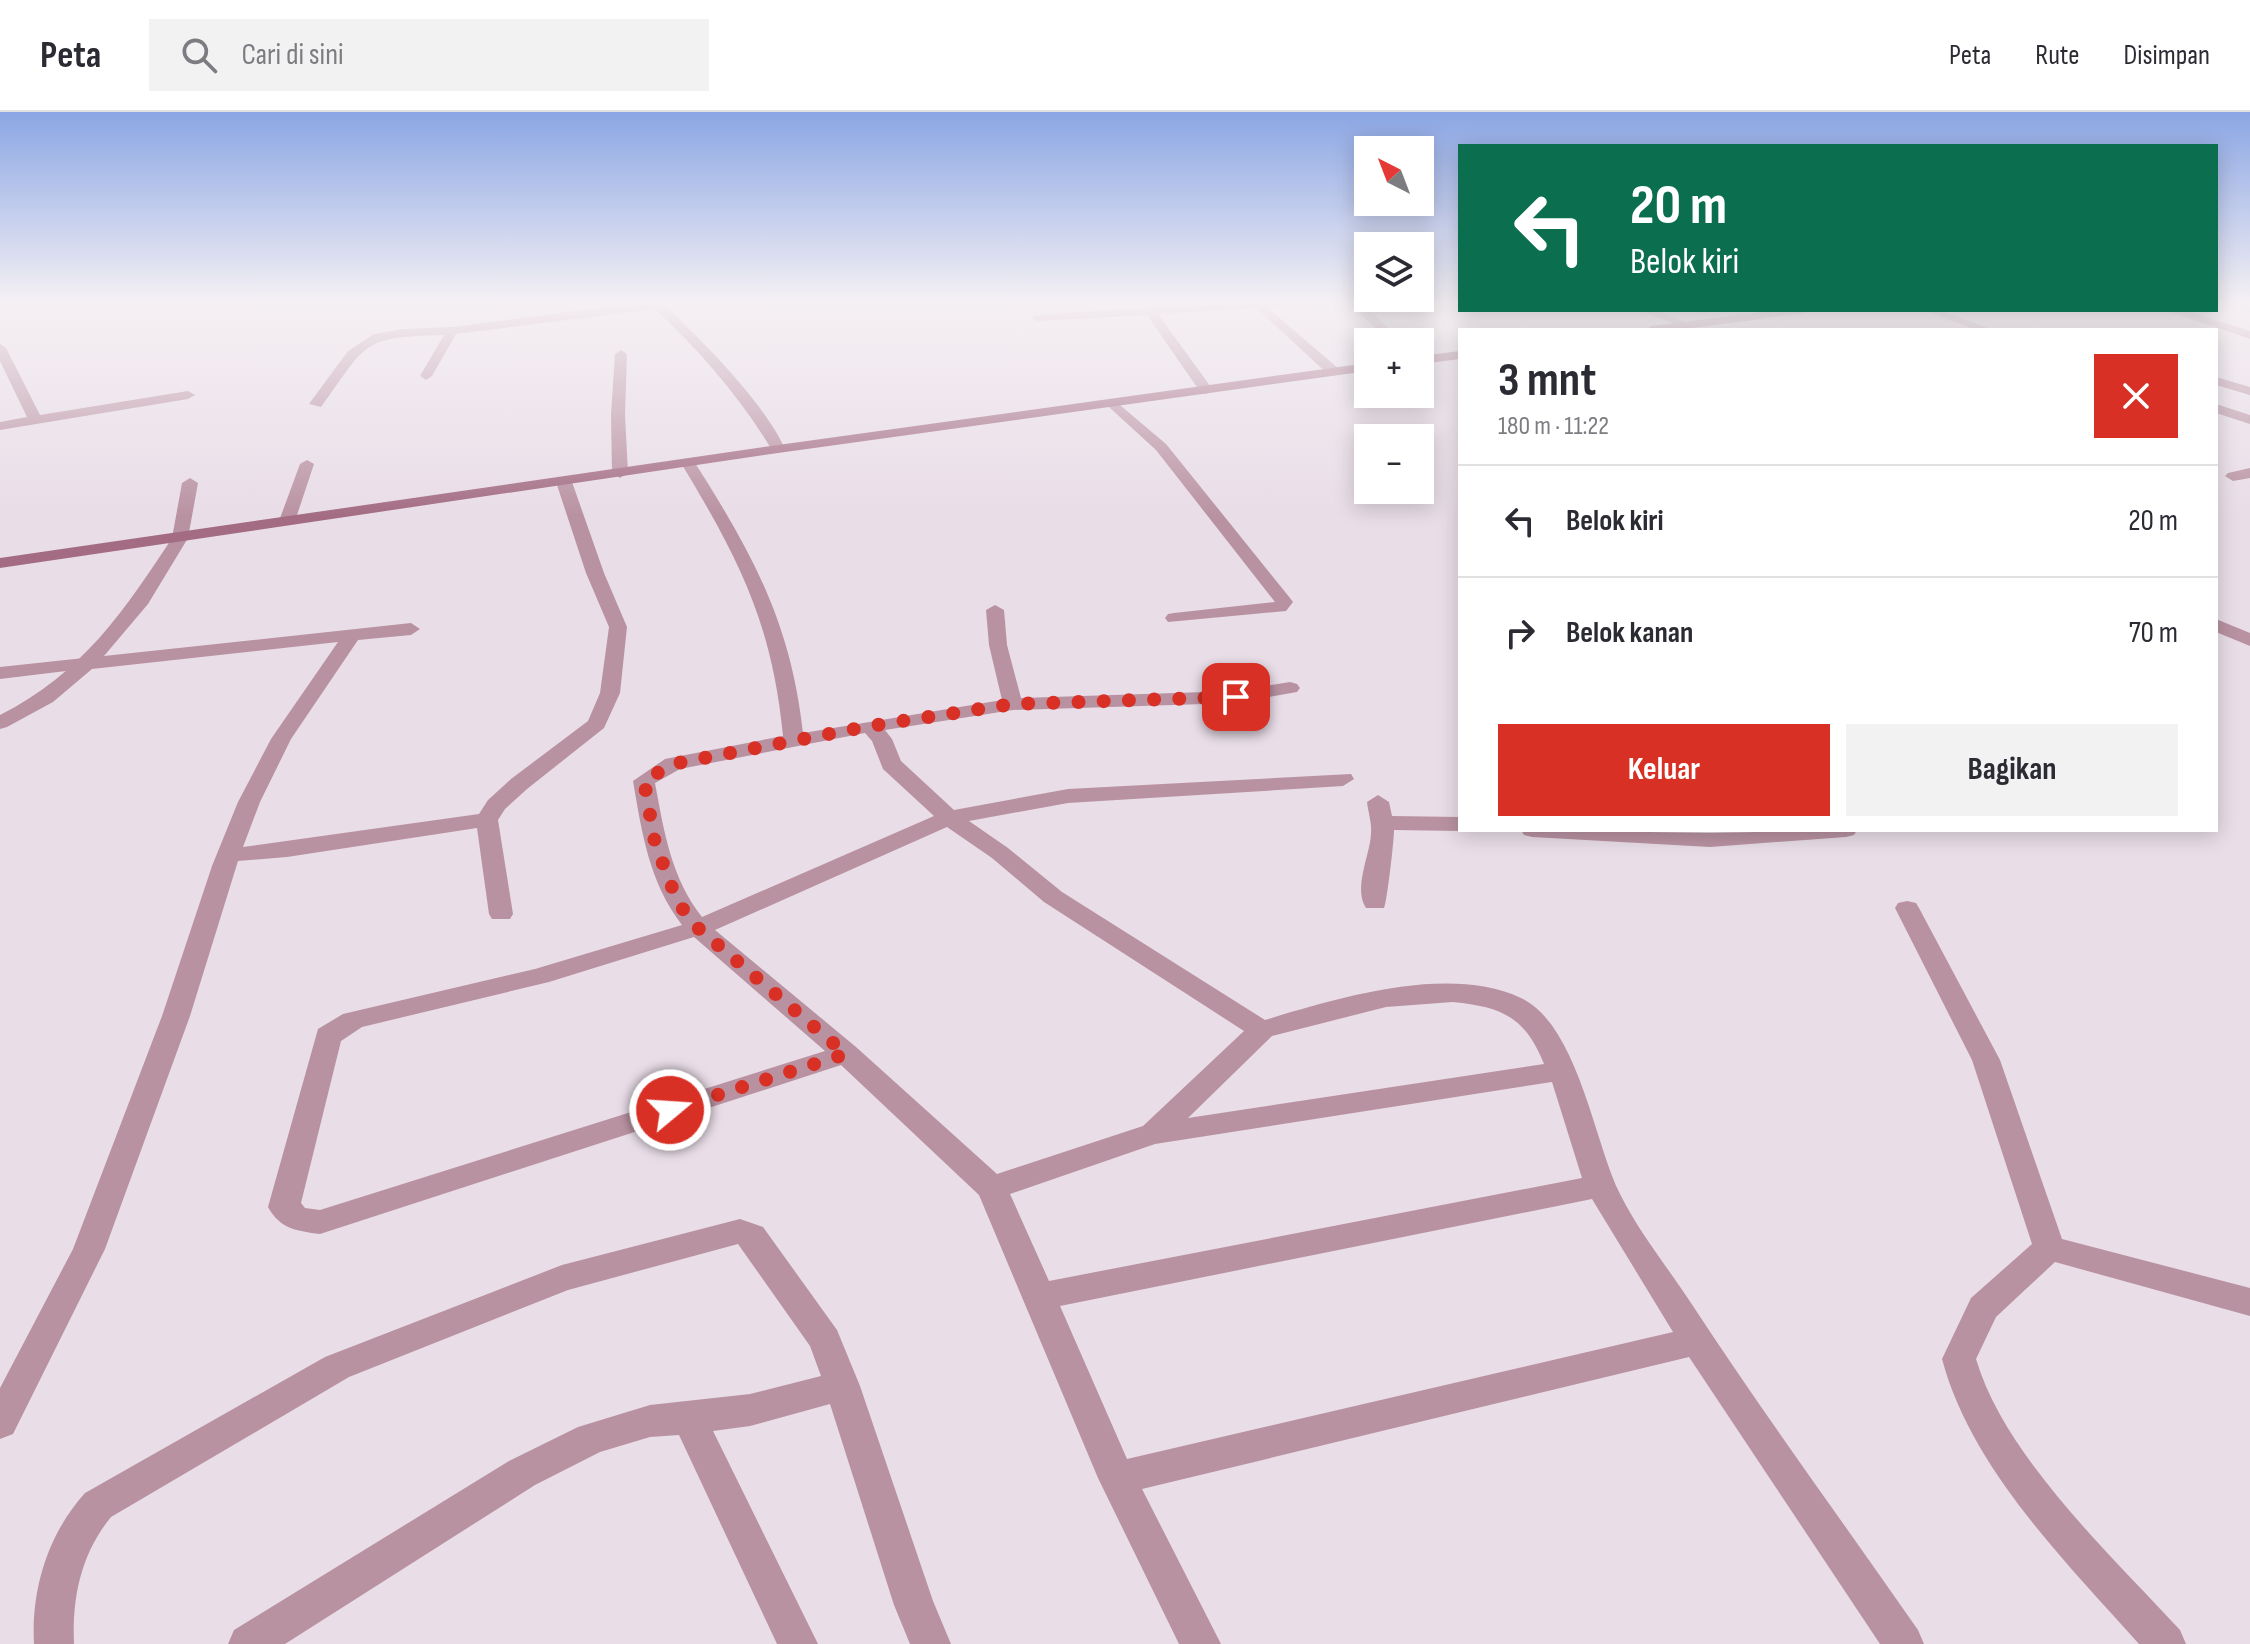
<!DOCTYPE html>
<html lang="id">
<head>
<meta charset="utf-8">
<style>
  :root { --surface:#fff; --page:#f2f2f3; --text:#2b2b33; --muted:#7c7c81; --line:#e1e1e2; --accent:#d93025 }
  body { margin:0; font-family:"Sofia Sans Condensed",sans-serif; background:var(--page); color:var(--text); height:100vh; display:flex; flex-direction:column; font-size:30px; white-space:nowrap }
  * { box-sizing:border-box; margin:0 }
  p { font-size:26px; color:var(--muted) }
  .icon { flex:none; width:44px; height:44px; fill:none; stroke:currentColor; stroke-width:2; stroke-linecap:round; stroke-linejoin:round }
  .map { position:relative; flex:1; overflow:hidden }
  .details { position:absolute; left:1458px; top:216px; width:760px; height:504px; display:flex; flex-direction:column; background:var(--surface); border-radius:0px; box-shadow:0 4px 20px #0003 }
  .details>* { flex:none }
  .guide { position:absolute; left:1458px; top:32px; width:760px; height:168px; border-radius:0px; box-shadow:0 4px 20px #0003; background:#0b6e4f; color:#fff; overflow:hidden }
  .needle { width:52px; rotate:318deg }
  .tools { position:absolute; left:1354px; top:24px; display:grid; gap:16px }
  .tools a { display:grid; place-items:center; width:80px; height:80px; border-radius:0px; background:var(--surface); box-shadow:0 4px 20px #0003; font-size:40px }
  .pin { position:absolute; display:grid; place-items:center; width:68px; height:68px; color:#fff; margin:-34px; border-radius:16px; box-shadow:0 4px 12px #0006 }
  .me { position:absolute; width:88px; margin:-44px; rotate:72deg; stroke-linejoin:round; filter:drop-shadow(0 0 6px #0008) }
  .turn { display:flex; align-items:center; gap:28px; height:168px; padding:0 40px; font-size:36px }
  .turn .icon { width:104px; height:104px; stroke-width:2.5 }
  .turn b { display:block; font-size:56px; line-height:68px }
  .round { display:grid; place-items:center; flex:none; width:84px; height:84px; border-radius:0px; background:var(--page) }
  .summary { display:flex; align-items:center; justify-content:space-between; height:136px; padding:0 40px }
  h1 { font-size:48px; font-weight:700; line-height:60px }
  .action { display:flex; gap:16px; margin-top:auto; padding:16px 40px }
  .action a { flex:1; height:92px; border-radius:0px; background:var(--accent); color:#fff; font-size:32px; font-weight:700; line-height:92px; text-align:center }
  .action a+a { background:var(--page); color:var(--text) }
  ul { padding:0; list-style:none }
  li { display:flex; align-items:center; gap:24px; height:112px; padding:0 40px; border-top:2px solid var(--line) }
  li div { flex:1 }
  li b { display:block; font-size:30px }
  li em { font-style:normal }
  header { display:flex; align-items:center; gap:48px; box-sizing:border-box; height:112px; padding:0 40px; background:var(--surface); border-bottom:2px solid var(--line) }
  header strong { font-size:38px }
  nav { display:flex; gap:44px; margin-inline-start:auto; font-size:28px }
  .search { width:560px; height:72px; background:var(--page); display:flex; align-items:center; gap:20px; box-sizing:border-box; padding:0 28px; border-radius:0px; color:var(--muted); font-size:30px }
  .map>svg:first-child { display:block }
</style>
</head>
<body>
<header>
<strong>Peta</strong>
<div class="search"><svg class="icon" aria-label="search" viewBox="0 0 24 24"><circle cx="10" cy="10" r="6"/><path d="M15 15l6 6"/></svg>Cari di sini</div>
<nav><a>Peta</a><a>Rute</a><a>Disimpan</a></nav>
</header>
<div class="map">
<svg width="2250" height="1532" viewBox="0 0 2250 1532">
  <rect width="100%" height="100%" fill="#e9dde7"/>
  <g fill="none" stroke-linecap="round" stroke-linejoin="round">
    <!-- service -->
    <g fill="#b992a1" fill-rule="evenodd">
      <path d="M648 190H661C700 226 764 290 785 337L783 340H773C742 287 700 239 655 197L456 222 432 264 426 268 420 264 444 223C360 225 368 231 321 295L309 292 348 239 374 222 403 217 452 215Z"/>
      <path d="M2165 198H2183L2250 219V227Z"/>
      <path d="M621 238 627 242 625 303 628 361 620 366 612 361 611 303 615 242Z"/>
      <path d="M307 348 314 352 295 409 293 412H281L279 409 300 352Z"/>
      <path d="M190 366 198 371 188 426 180 431 172 426 182 371Z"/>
      <path d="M84 546 94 552 91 556 0 567V555Z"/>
    </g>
    <!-- minor -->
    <g fill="#b992a1" fill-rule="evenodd">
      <path d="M1249 190H1311L1305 193 1268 196 1339 257V263H1329L1256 196 1158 202 1213 278 1206 282 1201 281 1147 203 1037 209 1031 206 1037 203Z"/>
      <path d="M1347 190H1360L1404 230H1391Z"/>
      <path d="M1639 198H1656L1693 213 1683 215Z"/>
      <path d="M1923 198H1940L1993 218H1976Z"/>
      <path d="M0 232 6 236 40 303 188 279 195 283 188 287 0 318V310L27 305 0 249Z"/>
      <path d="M2216 265 2250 275V283L2216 273Z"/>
      <path d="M1114 288 1166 332 1290 486 1293 490 1286 499 1168 510 1165 506 1168 502 1174 501 1275 490 1156 338 1109 295 1107 292Z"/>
      <path d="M2216 292 2250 303V312L2216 301Z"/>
      <path d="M688 347 695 351C753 442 791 512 803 621L1002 588 989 533 986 498 995 493 1004 498 1007 533 1021 586 1236 579 1290 570 1297 572 1300 576 1297 580 1236 591 1013 598 885 618 892 627 901 649 954 698 1068 677 1351 662 1354 667 1343 674 1068 691 969 709 1008 736 1062 780 1265 908C1338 886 1448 852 1521 886 1578 913 1594 1030 1620 1082 1640 1122 1669 1157 1693 1194 1765 1304 1843 1410 1918 1518L1924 1532H1880L1689 1245 1142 1377 1221 1532H1179L1098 1366 979 1083 841 953 320 1122C297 1119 280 1117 268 1095L318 917 343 902 535 857 682 813C649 770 642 721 633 669L665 647 783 624C772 511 739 447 681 351ZM865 621 872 629 883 657 934 704 702 805C671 766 664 719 655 671L680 657ZM947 715 992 746 1044 790 1244 919 1143 1014 997 1062 856 935 715 818ZM694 825 825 939 320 1098 305 1096 301 1091 341 929 362 915 549 870ZM1453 890C1501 895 1525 904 1544 952L1188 1006 1272 924 1386 895ZM1552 970 1582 1066 1049 1169 1010 1082 1155 1032ZM1592 1087 1673 1220 1127 1347 1060 1194Z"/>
      <path d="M2250 356V366L2233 369 2225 364 2228 361Z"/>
      <path d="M564 365 572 370 604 461 627 515 620 581 604 616 527 677 505 697 498 708 513 802 510 807H492L489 802 477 716 287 745 238 749 190 904 105 1137 13 1322 0 1327V1276L73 1137 162 904 212 754 238 690 271 627 338 530 92 557 53 590 7 615 0 617V603C83 561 125 498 174 423L180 421 188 426 148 492 104 544 411 511 420 517 411 523 358 528 291 627 260 690 243 735 479 702 488 688 511 667 588 609 600 581 609 515 586 461 556 370Z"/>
      <path d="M2216 507 2250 521V534L2216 520Z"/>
      <path d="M1378 683 1389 690 1392 704 1460 705V718H1463L1460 719 1394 718C1394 729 1387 790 1384 796H1366C1353 776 1370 743 1371 722 1372 711 1368 700 1367 690Z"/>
      <path d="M1521 718 1710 721 1857 718 1854 723 1846 725 1710 735 1532 725 1524 723Z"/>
      <path d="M1907 789 1916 791 1919 796 2000 948 2062 1127 2250 1176V1204L2055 1150 1996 1205 1976 1247C2005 1345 2111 1443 2180 1518L2186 1532H2139C2065 1449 1971 1356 1942 1247L1971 1186 2032 1132 1972 948 1895 796 1898 791Z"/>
      <path d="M740 1107 763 1115 837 1218 860 1274 933 1489 951 1532H910L894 1493 830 1292 750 1314 713 1319 818 1532H777L679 1323 650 1325 600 1340 535 1373 285 1532H228L234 1518 509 1349 578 1315 650 1293 750 1282 821 1264 810 1234 738 1132 568 1178 349 1265 111 1405C81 1442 72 1485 74 1532H34C31 1477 48 1422 85 1381L325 1245 562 1153Z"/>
    </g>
    <!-- secondary -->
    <g fill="#a36c82" fill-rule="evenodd">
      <path d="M1778 198H1811L1805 201 1678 218H1645L1651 214Z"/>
      <path d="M1460 239V247L1420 252V244Z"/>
      <path d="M1368 251V259L778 341 0 456V446L778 333Z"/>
    </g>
  </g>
  <!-- sky -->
  <linearGradient id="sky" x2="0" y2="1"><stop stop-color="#8ba6e4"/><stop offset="0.47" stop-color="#f5f0f4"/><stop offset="1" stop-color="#f5f0f4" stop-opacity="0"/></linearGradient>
  <rect width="2250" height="404" fill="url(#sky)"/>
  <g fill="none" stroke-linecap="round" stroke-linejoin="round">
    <!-- route -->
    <path stroke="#d93025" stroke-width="14" stroke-dasharray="0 25.2" d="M670 998 846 942 698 816 678 791 655 731 644 669 673 652 870 614 1013 592 1236 585"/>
  </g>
</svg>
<div class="tools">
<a><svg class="needle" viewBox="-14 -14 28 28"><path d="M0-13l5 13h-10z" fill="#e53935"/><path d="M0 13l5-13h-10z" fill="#7c7c81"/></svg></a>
<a><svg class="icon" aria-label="layers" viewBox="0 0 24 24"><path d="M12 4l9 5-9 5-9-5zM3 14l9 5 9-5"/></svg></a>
<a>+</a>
<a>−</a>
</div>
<div class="pin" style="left:1236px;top:585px;background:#d93025"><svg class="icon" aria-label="arrive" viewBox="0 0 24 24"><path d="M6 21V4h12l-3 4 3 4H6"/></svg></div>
<svg class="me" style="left:670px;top:998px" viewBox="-20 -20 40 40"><circle r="17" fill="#d93025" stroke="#fff" stroke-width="3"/><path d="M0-11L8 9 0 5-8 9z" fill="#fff"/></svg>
<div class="guide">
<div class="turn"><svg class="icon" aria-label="left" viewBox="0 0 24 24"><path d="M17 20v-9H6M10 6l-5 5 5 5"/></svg><div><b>20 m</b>Belok kiri</div></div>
</div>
<section class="details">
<div class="summary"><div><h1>3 mnt</h1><p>180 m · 11:22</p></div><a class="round" style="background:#d93025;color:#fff"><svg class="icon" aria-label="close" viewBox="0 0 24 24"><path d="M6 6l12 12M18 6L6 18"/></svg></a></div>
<ul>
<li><svg class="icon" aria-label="left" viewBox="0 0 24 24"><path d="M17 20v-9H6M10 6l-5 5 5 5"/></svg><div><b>Belok kiri</b></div><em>20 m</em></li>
<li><svg class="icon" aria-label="right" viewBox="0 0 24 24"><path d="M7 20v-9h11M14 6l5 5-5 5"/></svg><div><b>Belok kanan</b></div><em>70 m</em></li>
</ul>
<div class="action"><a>Keluar</a><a>Bagikan</a></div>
</section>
</div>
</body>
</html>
